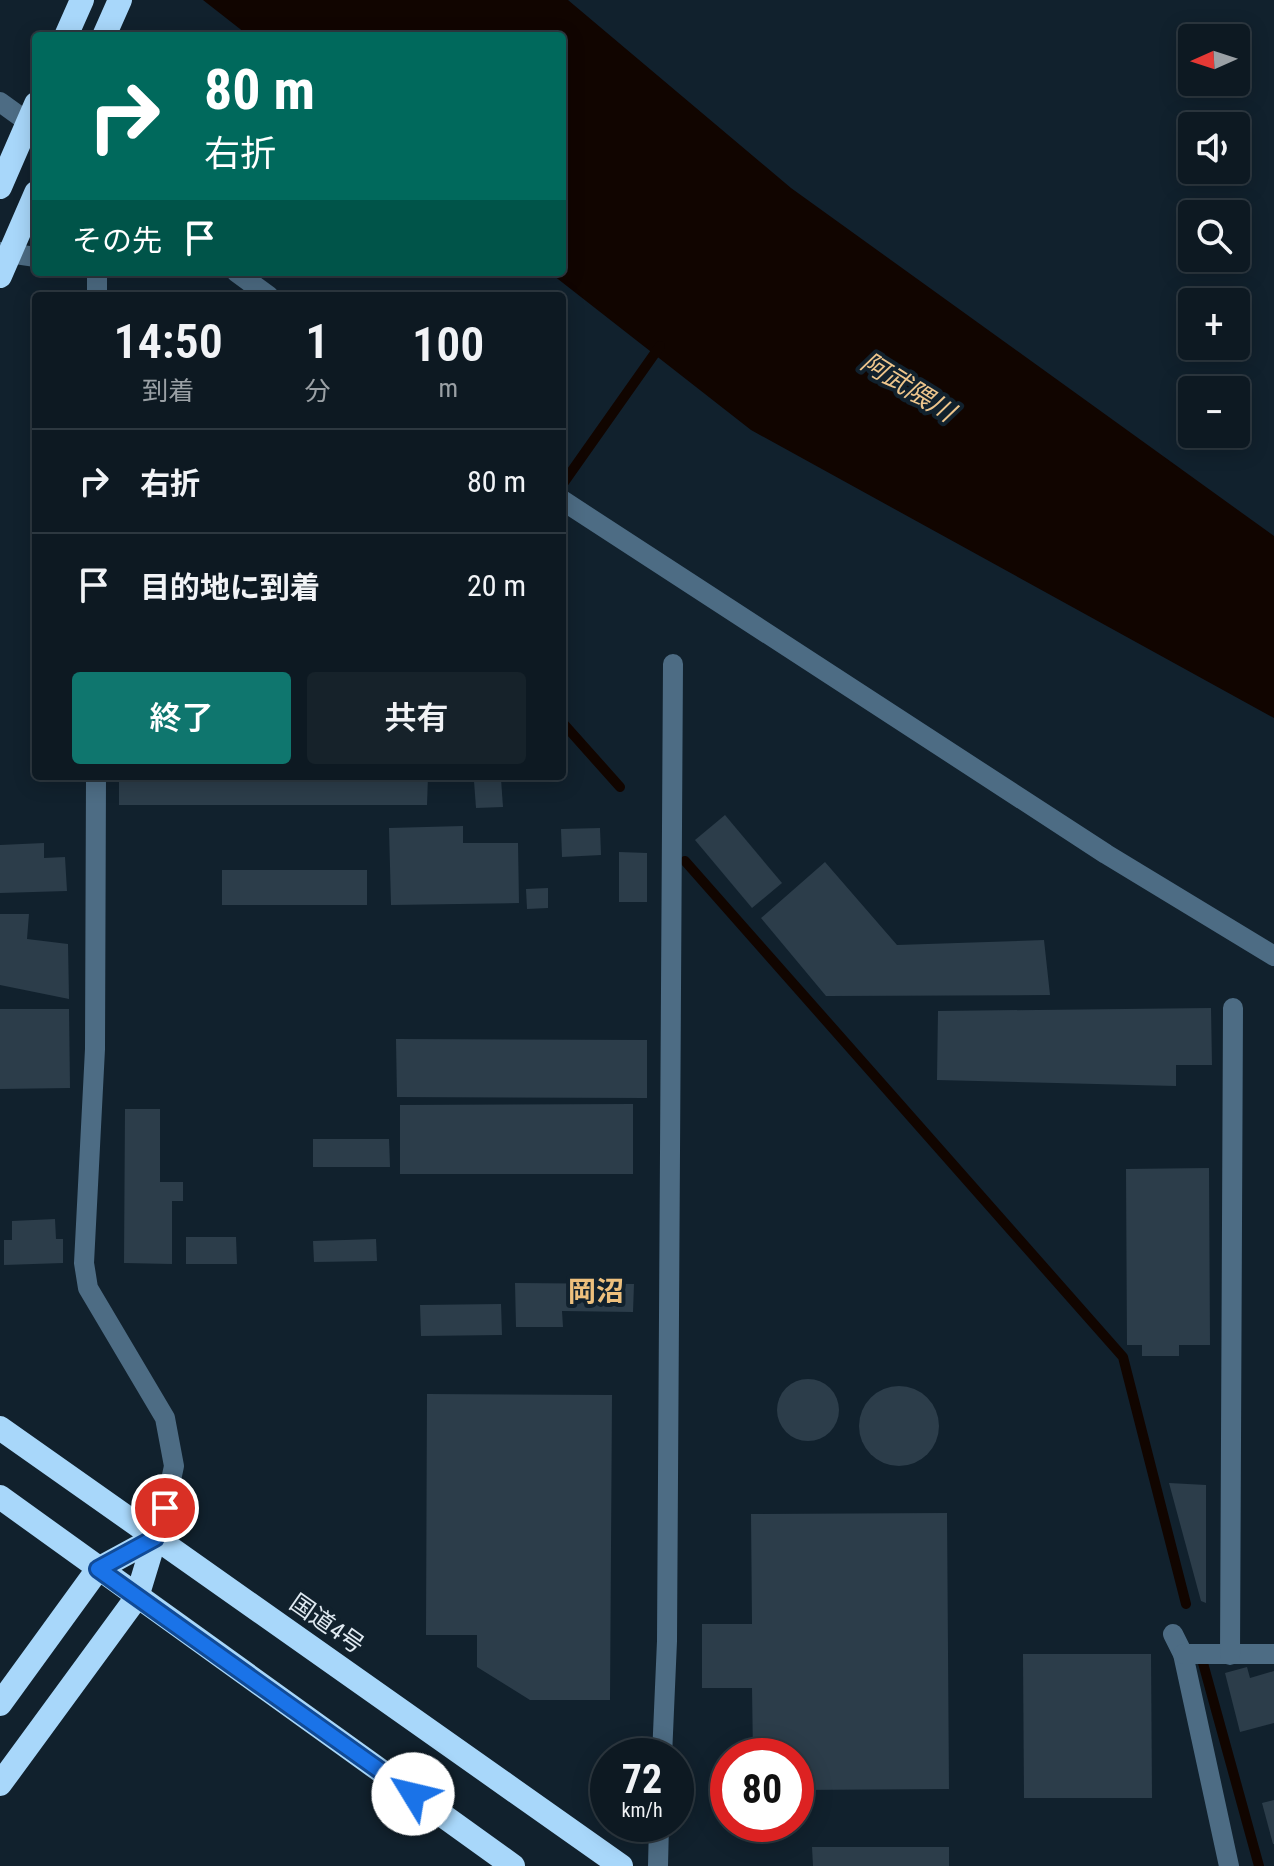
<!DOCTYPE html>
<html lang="ja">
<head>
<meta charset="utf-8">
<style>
  :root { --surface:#0d1922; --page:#16222a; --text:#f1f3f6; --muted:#9aa0a5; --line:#2d3840; --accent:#0f766e }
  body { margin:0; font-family:"Roboto Condensed","Noto Sans JP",sans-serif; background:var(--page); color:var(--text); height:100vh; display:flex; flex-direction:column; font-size:30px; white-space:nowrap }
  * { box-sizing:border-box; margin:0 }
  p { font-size:26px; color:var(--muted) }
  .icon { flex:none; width:44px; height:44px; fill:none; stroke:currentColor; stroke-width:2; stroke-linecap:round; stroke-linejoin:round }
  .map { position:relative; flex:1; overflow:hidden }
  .side { position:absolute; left:32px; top:292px; width:534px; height:488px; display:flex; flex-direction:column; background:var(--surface); border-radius:8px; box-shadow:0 4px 20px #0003,0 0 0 2px var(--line) }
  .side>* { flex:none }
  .guide { position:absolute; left:32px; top:32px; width:534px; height:244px; border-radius:8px; box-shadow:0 4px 20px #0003,0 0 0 2px var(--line); background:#00695c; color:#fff; overflow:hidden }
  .needle { width:52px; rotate:267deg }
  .tools { position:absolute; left:1178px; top:24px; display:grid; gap:16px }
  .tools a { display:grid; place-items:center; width:72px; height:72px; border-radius:8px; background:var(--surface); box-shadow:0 4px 20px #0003,0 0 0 2px var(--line); font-size:40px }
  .speed { position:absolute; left:590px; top:1738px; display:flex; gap:16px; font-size:40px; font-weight:700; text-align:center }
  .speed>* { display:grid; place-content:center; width:104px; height:104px; border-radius:50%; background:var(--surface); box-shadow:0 4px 20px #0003,0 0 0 2px var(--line); line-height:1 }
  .speed small { font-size:20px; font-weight:400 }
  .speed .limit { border:12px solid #d22; background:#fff; color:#111 }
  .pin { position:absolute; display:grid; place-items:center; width:68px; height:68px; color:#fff; margin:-34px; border:4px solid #fff; border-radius:50%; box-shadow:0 2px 8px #0007 }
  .me { position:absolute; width:88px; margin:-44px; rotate:306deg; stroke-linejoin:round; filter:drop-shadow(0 0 6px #0008) }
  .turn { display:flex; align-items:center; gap:28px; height:168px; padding:0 40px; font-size:36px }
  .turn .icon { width:104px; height:104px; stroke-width:2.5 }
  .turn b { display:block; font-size:56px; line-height:68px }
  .then { display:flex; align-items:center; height:76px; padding:0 40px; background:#0003; gap:16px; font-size:30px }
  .eta { display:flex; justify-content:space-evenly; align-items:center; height:136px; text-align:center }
  .eta b { font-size:48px; font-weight:600; line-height:56px }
  .button { display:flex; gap:16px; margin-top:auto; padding:16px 40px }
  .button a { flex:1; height:92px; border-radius:8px; background:var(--accent); color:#fff; font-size:32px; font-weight:600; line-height:92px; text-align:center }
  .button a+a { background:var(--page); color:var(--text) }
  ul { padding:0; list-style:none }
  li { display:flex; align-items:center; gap:24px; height:104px; padding:0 40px; border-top:2px solid var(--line) }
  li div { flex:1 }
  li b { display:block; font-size:30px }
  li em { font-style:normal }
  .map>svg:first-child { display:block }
</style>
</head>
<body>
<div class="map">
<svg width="1274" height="1866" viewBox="0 0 1274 1866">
  <rect width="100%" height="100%" fill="#11212d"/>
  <!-- water -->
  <path fill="#110500" d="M203 0H568L791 188 1274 536V718L751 430 549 272H562V36H249Z"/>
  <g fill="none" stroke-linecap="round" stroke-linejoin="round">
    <!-- stream -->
    <g stroke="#110500" stroke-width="10">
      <path d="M562 485 660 346"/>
      <path d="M562 722 620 787"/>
      <path d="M685 861 1123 1357 1186 1604"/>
      <path d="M1203 1663 1259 1866"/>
    </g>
  </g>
  <!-- building -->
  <g fill="#2c3d4a">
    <path d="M119 776H428L427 805H119Z"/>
    <path d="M501 779 503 807 476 808 474 781Z"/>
    <path d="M725 815 782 883 752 908 695 840Z"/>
    <path d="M463 826V843H518L519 903 391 905 389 828Z"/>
    <path d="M600 828 601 855 562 857 561 829Z"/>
    <path d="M44 843V858L65 857 67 891 0 893V845Z"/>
    <path d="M619 852 647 853V902H619Z"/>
    <path d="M825 862 897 945 1044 940 1050 995 826 996 761 918Z"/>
    <rect x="222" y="870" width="145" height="35"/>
    <path d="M548 888V908L527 909 526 889Z"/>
    <path d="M0 914H29L27 939 68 944 69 999 0 985Z"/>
    <path d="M1211 1008 1212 1065H1176V1086L937 1080 938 1011Z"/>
    <path d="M0 1009H69L70 1088 0 1089Z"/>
    <path d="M396 1039 647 1040V1098L397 1097Z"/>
    <path d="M633 1104V1174H400V1105Z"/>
    <path d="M125 1109H160V1182H183V1201H172V1264L124 1263Z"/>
    <path d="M313 1139H389L390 1167H313Z"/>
    <path d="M1209 1168 1210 1345H1179V1356H1142V1345H1127L1126 1169Z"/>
    <path d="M55 1219 56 1239H63V1263L4 1265V1240H12V1221Z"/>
    <path d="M186 1237H236L237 1264H186Z"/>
    <path d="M376 1239 377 1261 314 1262 313 1241Z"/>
    <path d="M515 1283 634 1284 633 1312 562 1311 563 1327H516Z"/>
    <path d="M501 1304 502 1335 421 1336 420 1305Z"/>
    <circle cx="808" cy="1410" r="31"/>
    <circle cx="899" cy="1426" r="40"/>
    <path d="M427 1394 612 1395 610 1700H530L477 1667V1635H426Z"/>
    <path d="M1169 1483 1206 1485V1603L1201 1601Z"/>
    <path d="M947 1513 949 1789 796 1790V1756H753L752 1688H702V1624H752L751 1514Z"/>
    <path d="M1023 1654H1151L1152 1798H1024Z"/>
    <path d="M1247 1667 1250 1678 1274 1671V1723L1240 1732 1225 1673Z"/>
    <path d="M1274 1800V1844H1273L1262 1803Z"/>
    <path d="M812 1847H949V1866H813Z"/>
  </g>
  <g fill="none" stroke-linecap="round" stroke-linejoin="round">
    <!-- street -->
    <g stroke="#4d6c84" stroke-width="20">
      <path d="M0 102 36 128"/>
      <path d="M0 252 36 257"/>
      <path d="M236 272 269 296"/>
      <path d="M97 296V272"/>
      <path d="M562 500 1106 854 1274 956"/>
      <path d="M96 776 95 1049 84 1263 88 1288 165 1418 174 1466 165 1508 155 1538"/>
      <path d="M1173 1634 1183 1654 1229 1866"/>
      <path d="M1183 1654H1274"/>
      <path d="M1230 1655 1233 1008"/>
      <path d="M662 1756 667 1641 673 664"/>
      <path d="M658 1866 659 1824"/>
    </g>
    <!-- highway -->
    <g stroke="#a8d7fa" stroke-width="24">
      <path d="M66 36 82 0"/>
      <path d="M104 36 120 0"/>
      <path d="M0 1428 621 1866"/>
      <path d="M0 1497 513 1866"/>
      <path d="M0 1704 98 1569 155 1538"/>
      <path d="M0 1784 137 1597 155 1538"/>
    </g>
    <!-- highway-bridge -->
    <g stroke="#a8d7fa" stroke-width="24">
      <path d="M0 187 36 104"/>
      <path d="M0 276 36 193"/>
    </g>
  </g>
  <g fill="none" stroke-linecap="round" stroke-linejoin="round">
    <defs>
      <path id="route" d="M165 1508 155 1538 98 1569 413 1794"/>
    </defs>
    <!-- route casing -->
    <use href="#route" stroke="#114b97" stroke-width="20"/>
    <!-- route -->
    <use href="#route" stroke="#1a73e8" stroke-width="14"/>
  </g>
  <g text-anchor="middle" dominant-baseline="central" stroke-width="8" stroke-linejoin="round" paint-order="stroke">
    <!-- street labels -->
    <g font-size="24" fill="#e0eaf2" stroke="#11212d">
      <text transform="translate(327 1624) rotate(35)">国道4号</text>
    </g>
    <!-- water labels -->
    <g font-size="26" font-style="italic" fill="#edc58c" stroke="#11212d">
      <text transform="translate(908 387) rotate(32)">阿武隈川</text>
    </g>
    <!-- quarter labels -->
    <g font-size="28" font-weight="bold" fill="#eec07d" stroke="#11212d">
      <text x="596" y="1291">岡沼</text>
    </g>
  </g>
</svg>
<div class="tools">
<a><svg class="needle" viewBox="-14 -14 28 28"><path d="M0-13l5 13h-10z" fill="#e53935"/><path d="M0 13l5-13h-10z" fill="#9aa0a5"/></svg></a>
<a><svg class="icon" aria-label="sound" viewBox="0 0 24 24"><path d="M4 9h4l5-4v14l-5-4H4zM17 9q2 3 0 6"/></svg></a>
<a><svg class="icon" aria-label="search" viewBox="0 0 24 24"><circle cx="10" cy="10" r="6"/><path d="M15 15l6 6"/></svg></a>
<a>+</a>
<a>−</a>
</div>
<div class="speed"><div>72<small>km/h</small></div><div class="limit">80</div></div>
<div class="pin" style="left:165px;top:1508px;background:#d93025"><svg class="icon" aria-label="arrive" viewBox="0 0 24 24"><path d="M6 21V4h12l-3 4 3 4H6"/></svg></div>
<svg class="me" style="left:413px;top:1794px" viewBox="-20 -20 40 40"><circle r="19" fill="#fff"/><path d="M0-13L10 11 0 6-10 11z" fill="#1a73e8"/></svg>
<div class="guide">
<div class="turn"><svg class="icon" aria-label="right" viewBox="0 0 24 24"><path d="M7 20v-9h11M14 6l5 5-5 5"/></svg><div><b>80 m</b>右折</div></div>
<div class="then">その先<svg class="icon" aria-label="arrive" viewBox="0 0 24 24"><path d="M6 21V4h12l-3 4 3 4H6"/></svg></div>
</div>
<section class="side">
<div class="eta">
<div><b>14:50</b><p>到着</p></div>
<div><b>1</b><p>分</p></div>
<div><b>100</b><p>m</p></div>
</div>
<ul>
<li><svg class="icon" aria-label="right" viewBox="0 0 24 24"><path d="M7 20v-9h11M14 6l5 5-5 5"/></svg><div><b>右折</b></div><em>80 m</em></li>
<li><svg class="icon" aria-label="arrive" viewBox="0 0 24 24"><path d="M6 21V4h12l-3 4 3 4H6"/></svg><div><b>目的地に到着</b></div><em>20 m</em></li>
</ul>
<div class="button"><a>終了</a><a>共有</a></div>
</section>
</div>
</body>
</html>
